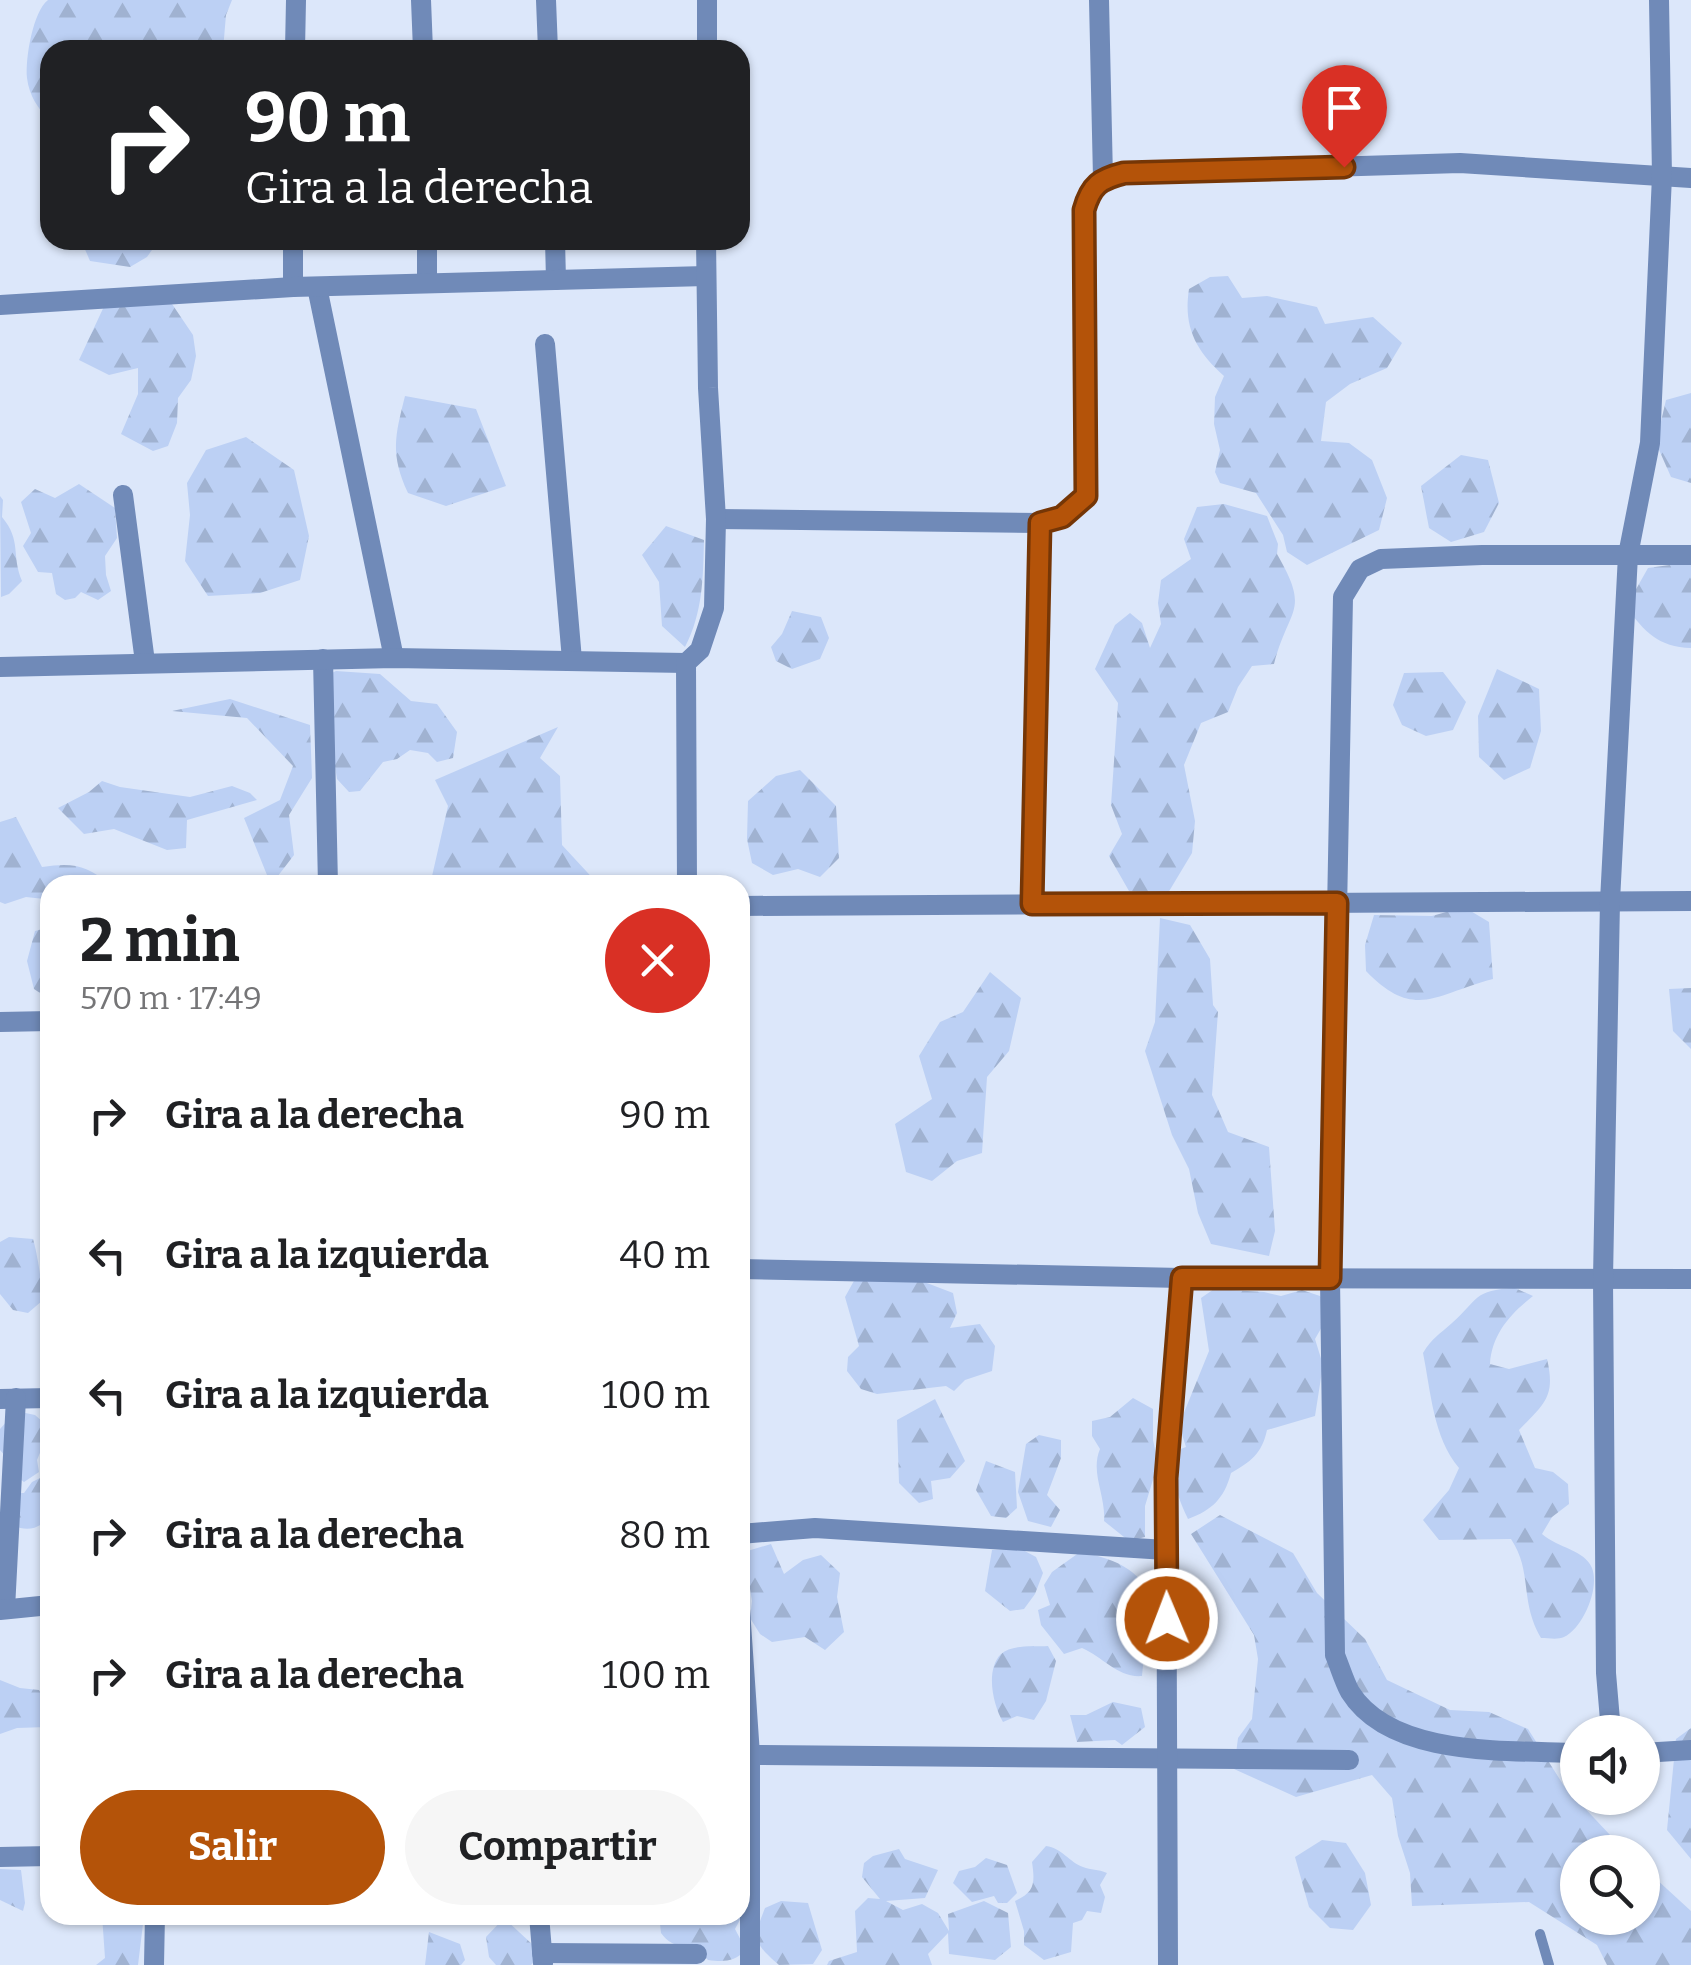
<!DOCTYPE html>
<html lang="es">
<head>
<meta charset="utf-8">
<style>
  :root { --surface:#fff; --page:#f6f6f6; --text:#202124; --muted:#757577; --accent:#b45309 }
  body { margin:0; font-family:Bitter,serif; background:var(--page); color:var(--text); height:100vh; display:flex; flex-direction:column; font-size:38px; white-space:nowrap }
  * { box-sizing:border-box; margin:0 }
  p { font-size:32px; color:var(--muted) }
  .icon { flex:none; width:55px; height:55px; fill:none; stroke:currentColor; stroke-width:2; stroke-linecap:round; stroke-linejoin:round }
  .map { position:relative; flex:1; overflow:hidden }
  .drawer { position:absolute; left:40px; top:875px; width:710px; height:1050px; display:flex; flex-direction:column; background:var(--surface); border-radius:30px; box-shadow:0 2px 8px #0004 }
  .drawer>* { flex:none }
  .hud { position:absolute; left:40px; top:40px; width:710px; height:210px; border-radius:30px; box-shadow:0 2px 8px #0004; background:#202124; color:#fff; overflow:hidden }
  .fabs { position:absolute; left:1560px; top:1715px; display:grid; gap:20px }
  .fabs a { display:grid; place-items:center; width:100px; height:100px; border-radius:50%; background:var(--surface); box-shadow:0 2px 8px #0004; font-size:50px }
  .pin { position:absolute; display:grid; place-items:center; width:85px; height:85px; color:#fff; margin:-102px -42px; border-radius:50% 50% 50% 0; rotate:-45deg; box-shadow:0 0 10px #0007 }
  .pin .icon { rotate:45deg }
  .me { position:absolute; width:110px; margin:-55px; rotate:359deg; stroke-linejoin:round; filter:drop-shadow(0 0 8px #0008) }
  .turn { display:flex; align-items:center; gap:35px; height:210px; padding:0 40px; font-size:45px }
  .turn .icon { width:130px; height:130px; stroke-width:2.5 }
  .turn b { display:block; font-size:70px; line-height:85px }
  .round { display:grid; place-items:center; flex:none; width:105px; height:105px; border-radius:52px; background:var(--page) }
  .headline { display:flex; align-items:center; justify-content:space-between; height:170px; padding:0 40px }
  h1 { font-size:60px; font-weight:700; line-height:75px }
  .primary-button { display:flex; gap:20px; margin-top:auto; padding:20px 40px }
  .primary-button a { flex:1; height:115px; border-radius:60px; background:var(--accent); color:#fff; font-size:40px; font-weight:700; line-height:115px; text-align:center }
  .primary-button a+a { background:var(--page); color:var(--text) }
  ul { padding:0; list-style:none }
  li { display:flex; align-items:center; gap:30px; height:140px; padding:0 40px }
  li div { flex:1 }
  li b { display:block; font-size:38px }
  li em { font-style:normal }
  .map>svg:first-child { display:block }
</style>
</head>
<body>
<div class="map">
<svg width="1691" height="1965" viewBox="0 0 1691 1965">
  <defs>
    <pattern id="forest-firs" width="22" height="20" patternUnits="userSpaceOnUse" patternTransform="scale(2.5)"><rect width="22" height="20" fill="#bcd0f4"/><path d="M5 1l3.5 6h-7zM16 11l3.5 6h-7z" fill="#a0b2d1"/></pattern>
  </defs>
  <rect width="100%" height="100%" fill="#dce7fa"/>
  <!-- forest -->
  <g fill="url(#forest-firs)">
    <path d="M48 0H232L226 15 223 50H50V121C38 109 29 95 27 78 25 59 33 11 48 0Z"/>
    <path d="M81 240H159L147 257 130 267 90 261Z"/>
    <path d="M1228 276 1242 298 1267 296 1317 307 1325 324 1373 317 1402 343 1387 368 1350 384 1326 402 1321 441 1349 443 1372 460 1387 498 1379 530 1307 565 1287 552 1283 535 1256 493 1220 483 1215 472 1220 450 1214 424 1215 397 1224 376C1196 351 1183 327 1189 289L1210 277Z"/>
    <path d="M107 300 170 301 193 335 196 356 191 380 178 398 177 423 168 446 153 451 121 434 138 394V368L109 375 79 360Z"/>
    <path d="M1691 393V483L1671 477 1656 443 1666 400Z"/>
    <path d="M405 396 476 409 506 486 446 506 408 493C390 454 395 436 405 396Z"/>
    <path d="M246 437 294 470 309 536 300 580 260 593 208 596 185 561 190 515 187 483 206 450Z"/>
    <path d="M1461 455 1488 460 1499 503 1484 532 1451 542 1429 528 1421 486Z"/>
    <path d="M79 484 115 508 117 538 105 556 106 575 111 591 98 600 81 592 75 598 65 600 56 594 52 573 38 572 23 546 31 533 21 502 35 489 55 498Z"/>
    <path d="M0 496 3 500 2 517C22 541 11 555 22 581L9 594 1 597Z"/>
    <path d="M1224 504 1267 516 1278 544 1277 554C1311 613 1289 606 1274 664L1252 666 1238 687 1228 712 1201 723 1184 765 1195 821 1192 853 1168 893 1129 891 1109 856 1122 834 1111 805 1118 703 1095 669 1115 625 1130 613 1142 623 1150 648 1161 624 1158 603 1161 580 1191 559 1184 539 1197 507Z"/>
    <path d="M666 526 704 540C703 578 703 612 685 647L662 626 659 582 642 555Z"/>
    <path d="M1691 562V648C1658 647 1645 632 1626 607L1648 568Z"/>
    <path d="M792 611 821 617 829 638 820 659 792 669 776 661 771 647 782 634Z"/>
    <path d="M1497 669 1539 689 1541 731 1530 768 1504 780 1479 757 1478 716Z"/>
    <path d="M336 671 380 674 411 701 437 704 457 732 453 758 437 762 428 753 410 750 397 759 383 762 360 791 349 792 337 779 321 678Z"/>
    <path d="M1443 672 1466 702 1453 730 1426 736 1402 725 1393 705 1404 673Z"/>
    <path d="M230 699 310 725 312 778 289 815 294 855 271 885 244 818 280 800 293 766 247 718 172 711Z"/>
    <path d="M558 727 540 758 560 776 562 845 599 885H430L448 806 435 780Z"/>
    <path d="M800 770 836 806 839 858 820 877 798 869 773 875 752 863 747 839 748 801 776 776Z"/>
    <path d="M102 781 120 787 190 797 232 786 250 793 257 800 187 820 186 848 167 850 114 829 84 834 58 808 89 792Z"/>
    <path d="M16 817 42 867C73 862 86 865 111 885H50V908L44 899 26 897 5 904 0 902V822Z"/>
    <path d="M1464 907 1489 922 1493 979C1437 993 1415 1022 1366 971L1365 945 1374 915 1432 916Z"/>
    <path d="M1160 918 1190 925 1210 959 1213 1005 1218 1012 1212 1095 1228 1132 1269 1147 1275 1231 1269 1256 1211 1244 1198 1213 1189 1169 1172 1135 1145 1051 1155 1022Z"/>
    <path d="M50 927V999H49L34 989 27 961 35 931Z"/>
    <path d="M990 972 1021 998 1009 1051 987 1077 982 1153 957 1161 932 1181 906 1172 895 1124 932 1099 919 1056 940 1022 963 1012Z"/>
    <path d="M1691 988V1049L1673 1031 1669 989Z"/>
    <path d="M9 1237 33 1239C37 1252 43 1288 42 1301L28 1313 13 1310 0 1294V1242Z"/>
    <path d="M855 1279 919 1280 953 1293 957 1313 950 1328 980 1324 995 1346 992 1371 965 1380 954 1391 946 1386 877 1394 861 1389 847 1371 848 1357 859 1346 845 1297Z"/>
    <path d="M1515 1288 1533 1296C1510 1314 1492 1334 1490 1364L1509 1369 1547 1359C1556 1397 1544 1404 1519 1430L1535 1468 1553 1472 1568 1484 1569 1504 1552 1517 1542 1534C1558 1548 1585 1550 1592 1568 1600 1588 1583 1628 1564 1637 1558 1640 1548 1638 1541 1638 1519 1600 1533 1572 1511 1539L1439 1540 1423 1520 1449 1490 1459 1468C1433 1437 1431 1392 1423 1353 1432 1338 1440 1334 1452 1323 1479 1299 1473 1290 1515 1288Z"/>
    <path d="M1214 1289 1264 1292 1281 1296 1302 1290 1320 1296 1331 1311 1315 1339 1323 1365 1315 1416 1267 1430C1262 1454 1250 1462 1231 1473 1224 1499 1212 1510 1188 1519 1176 1494 1171 1478 1178 1450L1186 1447 1179 1425 1209 1351 1201 1298Z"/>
    <path d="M1133 1398 1153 1409V1440L1158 1463 1145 1506V1537L1129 1541 1104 1521C1106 1495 1090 1473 1100 1449L1092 1436V1421L1110 1417Z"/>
    <path d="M935 1399 965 1461 950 1478 931 1481 933 1499 919 1503 899 1483 897 1420Z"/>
    <path d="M16 1411 35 1415 50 1428 37 1460 39 1472 24 1482 12 1473 11 1463 0 1450V1429Z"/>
    <path d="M1039 1435 1061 1440V1458L1047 1495 1060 1510 1051 1527 1028 1521 1018 1492 1026 1444Z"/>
    <path d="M986 1461 1015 1472 1017 1508 1006 1518 991 1516 976 1490Z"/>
    <path d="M46 1475 50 1476V1493L40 1507 45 1522C34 1530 25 1531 13 1525L17 1493H24L32 1482Z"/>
    <path d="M1220 1515 1293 1553 1317 1593 1365 1639 1387 1680 1450 1710 1489 1712 1528 1729 1564 1786 1626 1852H1578V1918H1642L1643 1867 1691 1911V1965H1607L1597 1945 1529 1902 1412 1906 1410 1873 1398 1836 1392 1798 1372 1775 1296 1797 1234 1769 1238 1738 1252 1719 1258 1659 1254 1635 1191 1534Z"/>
    <path d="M771 1544 784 1574 803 1560 821 1555 840 1573 837 1597 844 1632 825 1650 805 1637 772 1642 760 1634 750 1618 752 1601 744 1552Z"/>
    <path d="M1021 1549 1036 1557 1043 1573 1035 1594 1024 1609 1010 1611 985 1591 992 1550Z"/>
    <path d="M1080 1552C1108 1557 1143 1568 1151 1601 1154 1617 1147 1627 1154 1650L1143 1665 1142 1676C1118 1678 1103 1657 1082 1648L1064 1654 1041 1625 1038 1610 1050 1605 1044 1585 1052 1572Z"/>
    <path d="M1048 1646 1056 1661 1046 1701 1034 1720 1017 1716 1003 1722C993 1705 985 1670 1001 1654 1012 1644 1034 1647 1048 1646Z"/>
    <path d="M0 1680 20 1688 39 1690 45 1701 41 1714 47 1727 17 1728 0 1734Z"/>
    <path d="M1113 1702 1141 1708 1145 1727 1122 1745 1115 1740 1077 1742 1070 1715H1086Z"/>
    <path d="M1691 1728V1859L1667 1830 1676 1739Z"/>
    <path d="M1322 1840 1346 1843 1365 1873 1371 1905 1353 1930 1330 1928 1309 1907 1295 1857Z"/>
    <path d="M1046 1846C1062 1848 1069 1862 1083 1867 1091 1870 1098 1869 1107 1873L1100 1885 1105 1897 1101 1913 1087 1911 1082 1920 1073 1923 1071 1952 1044 1960 1024 1945V1931L1015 1901C1035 1892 1035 1883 1032 1862Z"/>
    <path d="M899 1849 905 1859 938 1870 925 1898 886 1901 903 1910 922 1904 938 1913 949 1931 948 1914 984 1901 1008 1913 1011 1947 995 1960 949 1954 948 1933 928 1954 932 1965H827L829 1961 857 1952 855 1911 868 1898 880 1899 862 1877 864 1863 873 1856Z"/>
    <path d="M986 1858 1007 1865 1017 1893 1007 1903H998L994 1896 972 1902 953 1883 959 1871 975 1867Z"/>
    <path d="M0 1869 21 1870 25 1903 23 1911 0 1900Z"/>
    <path d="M781 1901 808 1903 822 1950 813 1964 779 1965C753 1943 753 1938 765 1908Z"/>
    <path d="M102 1915H139L143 1924 138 1965H96L105 1958Z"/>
    <path d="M680 1915H740L742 1916 735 1929 746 1950C734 1962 724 1962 708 1960 695 1945 673 1951 661 1933L660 1924 669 1917Z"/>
    <path d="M504 1918 533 1945 537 1959 531 1965H496L489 1957 486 1937Z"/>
    <path d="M429 1932 460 1944 465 1960 461 1965H425Z"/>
  </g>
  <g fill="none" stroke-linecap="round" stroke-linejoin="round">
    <!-- lane -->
    <path stroke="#708ab8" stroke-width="10" d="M1540 1934 1549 1965"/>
    <!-- street -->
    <g stroke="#708ab8" stroke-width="20">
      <path d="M421 0 423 50"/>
      <path d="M546 0 548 50"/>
      <path d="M1099 0 1103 178"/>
      <path d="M295 50 296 0"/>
      <path d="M707 50V0"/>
      <path d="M427 240V283"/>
      <path d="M555 240 556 280"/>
      <path d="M293 287V240"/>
      <path d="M317 287 394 658"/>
      <path d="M0 305 293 287 706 276"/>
      <path d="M545 344 572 660"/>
      <path d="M123 495 145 662"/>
      <path d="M716 519 1040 523 1062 517 1086 497 1083 209C1091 185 1100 179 1125 173L1460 163 1691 178"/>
      <path d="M323 659 328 885"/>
      <path d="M0 667 394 658 686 663"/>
      <path d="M687 885 686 663 700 650 714 608 716 519 708 388 706 240"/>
      <path d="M1032 905 1040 523"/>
      <path d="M740 906 1691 901"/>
      <path d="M0 1022 50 1021"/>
      <path d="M740 1269 1182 1278 1691 1279"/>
      <path d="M0 1399 50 1398"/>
      <path d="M740 1534 815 1528 1166 1550"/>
      <path d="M5 1609 16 1398"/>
      <path d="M740 1609 750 1755V1965"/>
      <path d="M0 1610 50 1605"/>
      <path d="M1611 1732 1606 1673 1603 1279 1610 901 1628 555 1650 443 1662 176 1659 0"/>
      <path d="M1578 1753C1509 1750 1391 1758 1350 1692 1344 1681 1340 1667 1335 1655L1330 1278 1343 597 1360 569 1381 559 1482 555H1691"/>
      <path d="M1642 1753 1691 1750"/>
      <path d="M750 1755 1349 1760"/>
      <path d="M0 1857 50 1856"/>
      <path d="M539 1915 543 1963"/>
      <path d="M542 1953 697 1954"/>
      <path d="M154 1965 155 1915"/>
      <path d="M1168 1965 1166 1478 1182 1278"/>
    </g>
  </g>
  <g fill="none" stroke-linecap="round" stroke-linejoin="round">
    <defs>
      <path id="route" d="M1167 1619 1166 1478 1182 1278H1330L1337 903 1032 904 1040 523 1062 517 1086 496 1084 210C1091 185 1100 179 1124 173L1344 167"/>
    </defs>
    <!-- route casing -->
    <use href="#route" stroke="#753606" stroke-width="25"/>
    <!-- route -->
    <use href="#route" stroke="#b45309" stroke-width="18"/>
  </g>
</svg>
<div class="fabs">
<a><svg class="icon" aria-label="sound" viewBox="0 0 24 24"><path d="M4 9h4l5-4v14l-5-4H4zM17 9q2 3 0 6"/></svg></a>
<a><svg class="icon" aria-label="search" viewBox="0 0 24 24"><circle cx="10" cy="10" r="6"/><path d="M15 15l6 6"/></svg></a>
</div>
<div class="pin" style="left:1344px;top:167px;background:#d93025"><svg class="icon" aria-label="arrive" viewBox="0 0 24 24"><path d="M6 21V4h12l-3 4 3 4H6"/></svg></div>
<svg class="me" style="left:1167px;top:1619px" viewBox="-20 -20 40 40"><circle r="17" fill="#b45309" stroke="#fff" stroke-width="3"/><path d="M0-11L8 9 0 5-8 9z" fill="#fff"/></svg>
<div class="hud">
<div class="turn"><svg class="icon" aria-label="right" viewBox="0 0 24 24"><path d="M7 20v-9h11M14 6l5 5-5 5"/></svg><div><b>90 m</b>Gira a la derecha</div></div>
</div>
<section class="drawer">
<div class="headline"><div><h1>2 min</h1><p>570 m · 17:49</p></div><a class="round" style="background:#d93025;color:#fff"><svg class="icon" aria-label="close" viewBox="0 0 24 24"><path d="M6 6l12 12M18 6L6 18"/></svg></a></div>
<ul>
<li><svg class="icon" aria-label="right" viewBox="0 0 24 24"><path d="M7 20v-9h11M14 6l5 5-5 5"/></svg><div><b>Gira a la derecha</b></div><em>90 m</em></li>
<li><svg class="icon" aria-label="left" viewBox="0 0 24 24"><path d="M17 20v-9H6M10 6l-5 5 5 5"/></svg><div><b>Gira a la izquierda</b></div><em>40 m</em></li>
<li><svg class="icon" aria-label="left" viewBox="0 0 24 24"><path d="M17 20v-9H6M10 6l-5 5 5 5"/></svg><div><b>Gira a la izquierda</b></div><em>100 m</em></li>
<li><svg class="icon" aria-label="right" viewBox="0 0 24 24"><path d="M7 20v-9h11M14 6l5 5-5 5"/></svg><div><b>Gira a la derecha</b></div><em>80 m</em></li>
<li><svg class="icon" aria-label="right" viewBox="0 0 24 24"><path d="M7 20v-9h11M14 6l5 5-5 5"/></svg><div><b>Gira a la derecha</b></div><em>100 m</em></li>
</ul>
<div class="primary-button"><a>Salir</a><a>Compartir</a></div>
</section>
</div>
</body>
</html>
